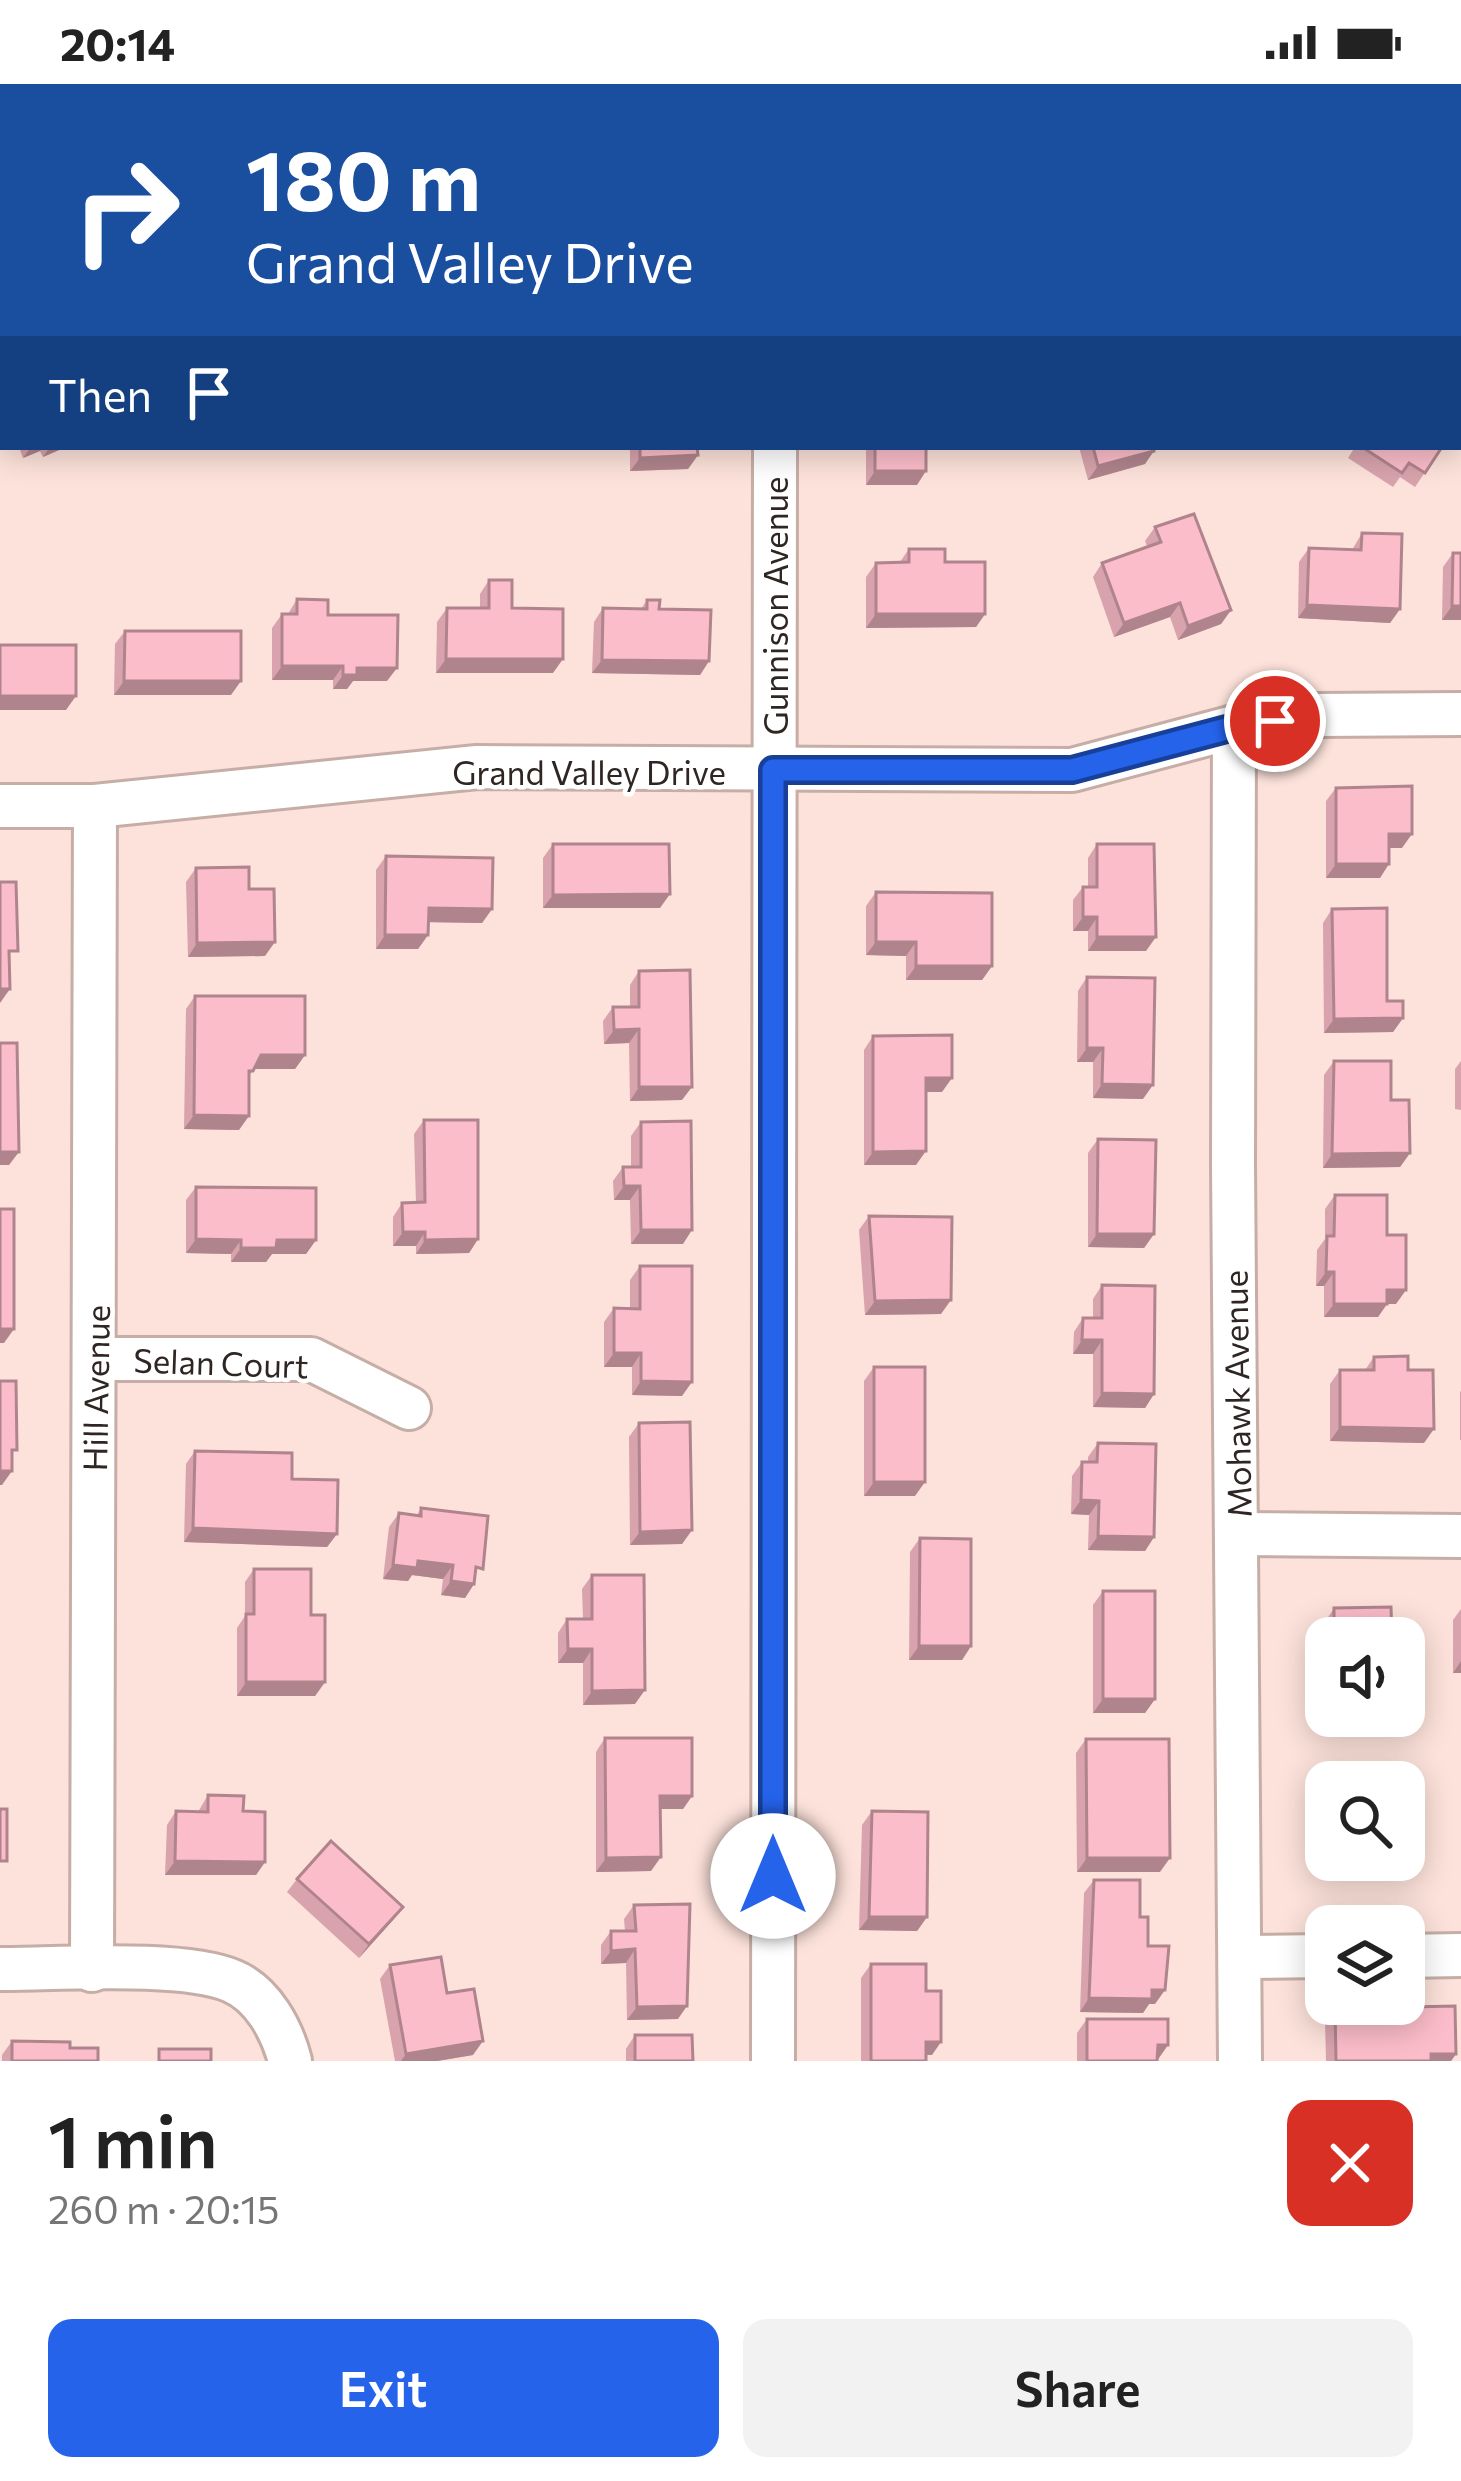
<!DOCTYPE html>
<html lang="en">
<head>
<meta charset="utf-8">
<style>
  :root { --surface:#fff; --page:#f2f2f2; --text:#222; --muted:#767676; --accent:#2563eb }
  body { margin:0; font-family:Commissioner,sans-serif; background:var(--page); color:var(--text); height:100vh; display:flex; flex-direction:column; font-size:45px; white-space:nowrap }
  * { box-sizing:border-box; margin:0 }
  p { font-size:39px; color:var(--muted) }
  .icon { flex:none; width:66px; height:66px; fill:none; stroke:currentColor; stroke-width:2; stroke-linecap:round; stroke-linejoin:round }
  .map { position:relative; height:1977px; overflow:hidden }
  .drawer { display:flex; flex-direction:column; background:var(--surface); flex:1 }
  .drawer>* { flex:none }
  .top-card { position:absolute; left:0px; top:0px; width:1461px; height:366px; box-shadow:0 6px 30px #0003; background:#1a4fa0; color:#fff; overflow:hidden }
  .fabs { position:absolute; left:1305px; top:1533px; display:grid; gap:24px }
  .fabs a { display:grid; place-items:center; width:120px; height:120px; border-radius:24px; background:var(--surface); box-shadow:0 6px 30px #0003; font-size:60px }
  .pin { position:absolute; display:grid; place-items:center; width:102px; height:102px; color:#fff; margin:-51px; border:6px solid #fff; border-radius:50%; box-shadow:0 3px 12px #0007 }
  .me { position:absolute; width:132px; margin:-66px; rotate:0deg; stroke-linejoin:round; filter:drop-shadow(0 0 9px #0008) }
  .turn { display:flex; align-items:center; gap:42px; height:252px; padding:0 48px; font-size:54px }
  .turn .icon { width:156px; height:156px; stroke-width:2.5 }
  .turn b { display:block; font-size:84px; line-height:102px }
  .then { display:flex; align-items:center; height:114px; padding:0 48px; background:#0003; gap:24px; font-size:45px }
  .round { display:grid; place-items:center; flex:none; width:126px; height:126px; border-radius:24px; background:var(--page) }
  .summary { display:flex; align-items:center; justify-content:space-between; height:204px; padding:0 48px }
  h1 { font-size:72px; font-weight:600; line-height:90px }
  .action { display:flex; gap:24px; margin-top:auto; padding:24px 48px }
  .action a { flex:1; height:138px; border-radius:24px; background:var(--accent); color:#fff; font-size:48px; font-weight:600; line-height:138px; text-align:center }
  .action a+a { background:var(--page); color:var(--text) }
  .status { display:flex; justify-content:space-between; align-items:center; height:84px; padding:0 60px; background:var(--surface); direction:ltr }
  .status svg { height:33px; fill:currentColor }
  .map>svg:first-child { display:block }
</style>
</head>
<body>
<div class="status"><b>20:14</b><svg viewBox="0 0 49 12"><path d="M0 12V9h3v3zM5 12V6h3v6zM10 12V3h3v9zM15 12V0h3v12zM26 1h20v11H26zM47 4h2v5h-2z"/></svg></div>
<div class="map">
<svg width="1461" height="1977" viewBox="0 0 1461 1977">
  <rect width="100%" height="100%" fill="#fce2da"/>
  <g fill="none" stroke-linecap="round" stroke-linejoin="round">
    <defs>
      <g id="minor">
        <path d="M736 3V0"/>
        <path d="M1458 22H1461"/>
        <path d="M0 64H3"/>
        <path d="M1234 643 1233 1080 1240 1977"/>
        <path d="M0 722H95L477 683 1072 686 1234 643 1316 631 1461 630"/>
        <path d="M96 1275H311L409 1324"/>
        <path d="M1237 1450 1461 1452"/>
        <path d="M1404 1872 1461 1871"/>
        <path d="M1241 1873 1326 1872"/>
        <path d="M0 1885C57 1885 184 1876 232 1897 263 1910 282 1946 290 1977"/>
        <path d="M92 1886 95 722"/>
        <path d="M773 1977 775 363"/>
      </g>
    </defs>
    <!-- minor casing -->
    <use href="#minor" stroke="#c6aea6" stroke-width="48"/>
    <!-- minor -->
    <use href="#minor" stroke="#fff" stroke-width="42"/>
  </g>
  <!-- wall -->
  <g fill="#d8a3ad">
    <path d="M1461 258V335L1458 334V263Z"/>
    <path d="M19 363H66L43 373 40 367 23 374Z"/>
    <path d="M630 363H697L698 371 688 385 630 387Z"/>
    <path d="M866 363H926L917 401H866Z"/>
    <path d="M1079 363H1154L1145 380 1088 396Z"/>
    <path d="M1355 363H1442L1415 403 1400 393 1393 403 1348 374Z"/>
    <path d="M1155 443 1231 526 1221 540 1178 556 1170 533 1114 553 1093 493 1102 479 1147 462 1145 457Z"/>
    <path d="M1362 449 1400 525 1390 539 1298 534 1299 478 1309 464 1352 466Z"/>
    <path d="M909 465 945 478 985 530 976 543 866 544V493L876 479 900 478Z"/>
    <path d="M1453 469H1461V536H1442L1443 483Z"/>
    <path d="M489 496 512 524 553 589H436L437 538 447 524H480V510Z"/>
    <path d="M297 515 328 531 387 597H353L347 605H333V596H272V544L282 530H288Z"/>
    <path d="M647 516 659 525 709 577 700 591 592 589 594 538 603 524 641 525Z"/>
    <path d="M125 547 231 611H114L115 560Z"/>
    <path d="M1336 704 1402 764H1389L1380 794H1326V717Z"/>
    <path d="M553 760 660 824H543V774Z"/>
    <path d="M1097 760 1146 867H1088V847H1073V816L1083 803H1088V774Z"/>
    <path d="M386 772 492 825 482 839 429 838 428 851 418 865H376V786Z"/>
    <path d="M196 784 249 805 265 872 188 873 186 798Z"/>
    <path d="M876 808 992 882 982 896H906V872L866 871V822Z"/>
    <path d="M1332 825 1387 917 1403 934 1393 948 1324 949 1323 839Z"/>
    <path d="M639 887 682 1016 630 1017 629 959 604 960 603 937 613 923H630V901Z"/>
    <path d="M1087 893 1143 1015 1093 1014V978H1077L1078 907Z"/>
    <path d="M195 912 305 971 295 985H254L249 992 239 1046 184 1045 186 925Z"/>
    <path d="M873 952 942 1008H926L916 1081H864V966Z"/>
    <path d="M1334 977 1391 1016 1410 1069 1400 1083 1323 1084 1324 991Z"/>
    <path d="M1461 977V1026L1455 1025V985Z"/>
    <path d="M424 1036 478 1155 469 1169 416 1170V1162H393V1133L402 1119H416L414 1050Z"/>
    <path d="M641 1038 683 1160H631L630 1116H614L613 1097 623 1083H631V1052Z"/>
    <path d="M1098 1055 1154 1150 1144 1164 1088 1163V1069Z"/>
    <path d="M196 1103 316 1156 306 1170H272L266 1178H231V1170L186 1169V1116Z"/>
    <path d="M1335 1111 1387 1151 1396 1220H1387L1378 1233H1324V1202H1316L1317 1166 1325 1155V1125Z"/>
    <path d="M869 1132 941 1230 865 1231 859 1146Z"/>
    <path d="M640 1182 682 1312 632 1311V1283H604V1238L614 1224 630 1225V1196Z"/>
    <path d="M1102 1201 1154 1310 1145 1324 1093 1323V1270H1073L1074 1248 1083 1234H1093V1215Z"/>
    <path d="M1374 1273 1408 1286 1424 1359 1330 1357V1300L1340 1286H1365Z"/>
    <path d="M874 1283 915 1412H864V1297Z"/>
    <path d="M1461 1307V1356H1460V1308Z"/>
    <path d="M639 1339 692 1446 682 1460 630 1461 629 1353Z"/>
    <path d="M1098 1359 1154 1453 1145 1467 1088 1466 1089 1431 1071 1430 1072 1392 1082 1378H1088V1373Z"/>
    <path d="M195 1367 292 1395 337 1450 327 1463 184 1458 186 1380Z"/>
    <path d="M421 1424 475 1495 474 1500 465 1514 441 1511 443 1495 412 1491 408 1497 383 1495 389 1443 399 1429 417 1431Z"/>
    <path d="M920 1454 971 1562 962 1576H909L910 1468Z"/>
    <path d="M254 1485 311 1531 325 1598 315 1612H237V1544L245 1532V1498Z"/>
    <path d="M592 1491 635 1620 583 1621V1579H558V1549L567 1535H583L582 1505Z"/>
    <path d="M1103 1507 1155 1615 1145 1629H1093V1521Z"/>
    <path d="M1334 1524 1392 1554H1326V1630H1323L1325 1538Z"/>
    <path d="M1461 1525V1589H1453V1536Z"/>
    <path d="M605 1654 692 1712 683 1725H661L651 1787 596 1788V1668Z"/>
    <path d="M1086 1655 1160 1788H1077L1076 1669Z"/>
    <path d="M1328 1685 1416 1686V1772L1406 1786 1364 1785V1776H1404V1698H1326V1764L1318 1763 1319 1698Z"/>
    <path d="M208 1711 243 1727 265 1778 256 1791H165L167 1741 176 1727 198 1728Z"/>
    <path d="M872 1727 927 1833 917 1847 859 1846 862 1741Z"/>
    <path d="M297 1795 403 1823 393 1836 359 1874 287 1808Z"/>
    <path d="M1094 1796 1140 1833 1148 1862 1155 1920H1149L1143 1929 1080 1928 1084 1809Z"/>
    <path d="M634 1821 678 1935 627 1936 626 1879 601 1880V1861L611 1847H625L624 1835Z"/>
    <path d="M871 1880 926 1907 932 1971H926V1977H861V1894Z"/>
    <path d="M390 1881 447 1909 473 1971 437 1977H395L380 1895Z"/>
    <path d="M1335 1922 1376 1928H1405L1409 1923 1456 1970 1451 1977H1326L1325 1936Z"/>
    <path d="M1087 1935 1168 1961 1157 1977H1077V1949Z"/>
    <path d="M635 1951 693 1977H626V1965Z"/>
    <path d="M12 1957 70 1964 98 1977H2V1971Z"/>
  </g>
  <!-- shaded-wall -->
  <g fill="#b0848d">
    <path d="M31 363H43L40 367 23 374Z"/>
    <path d="M50 363H66L43 373Z"/>
    <path d="M1154 367 1145 380 1088 396 1098 382Z"/>
    <path d="M698 371 688 385 630 387 640 374Z"/>
    <path d="M875 387H926L917 401H866Z"/>
    <path d="M1180 519 1170 533 1114 553 1124 539Z"/>
    <path d="M1307 521 1400 525 1390 539 1298 534Z"/>
    <path d="M1452 522H1461V536H1442Z"/>
    <path d="M1231 526 1221 540 1178 556 1188 542Z"/>
    <path d="M876 530H985L976 543 866 544Z"/>
    <path d="M446 575H563L553 589H436Z"/>
    <path d="M602 576 709 577 700 591 592 589Z"/>
    <path d="M282 582H343L333 596H272Z"/>
    <path d="M357 584H397L387 597H353L347 605H333L343 591Z"/>
    <path d="M124 597H241L231 611H114Z"/>
    <path d="M0 612H76L66 626H0Z"/>
    <path d="M1389 750H1412L1402 764H1380Z"/>
    <path d="M1336 780H1389L1380 794H1326Z"/>
    <path d="M670 810 660 824H543L553 811Z"/>
    <path d="M429 824 492 825 482 839 419 838Z"/>
    <path d="M1083 833H1097L1088 847H1073Z"/>
    <path d="M385 851H428L418 865H376Z"/>
    <path d="M1097 853H1156L1146 867H1088Z"/>
    <path d="M275 858 265 872 188 873 197 859Z"/>
    <path d="M876 858H916L906 872 866 871Z"/>
    <path d="M916 882H992L982 896H906Z"/>
    <path d="M0 905H10L0 919Z"/>
    <path d="M1403 934 1393 948 1324 949 1334 935Z"/>
    <path d="M639 945 629 959 604 960 614 946Z"/>
    <path d="M1087 964H1103L1093 978H1077Z"/>
    <path d="M261 971H305L295 985H252Z"/>
    <path d="M926 994H952L942 1008H916Z"/>
    <path d="M1102 1000 1153 1001 1143 1015 1093 1014Z"/>
    <path d="M639 1003H692L682 1016 630 1017Z"/>
    <path d="M194 1031 249 1032 239 1046 184 1045Z"/>
    <path d="M926 1067 916 1081H864L873 1068Z"/>
    <path d="M0 1068H19L9 1081H0Z"/>
    <path d="M1410 1069 1400 1083 1323 1084 1332 1070Z"/>
    <path d="M624 1102H640L630 1116H614Z"/>
    <path d="M641 1146H692L683 1160H631Z"/>
    <path d="M403 1148H425L416 1162H393Z"/>
    <path d="M1097 1150H1154L1144 1164 1088 1163Z"/>
    <path d="M196 1155 241 1156 231 1170 186 1169Z"/>
    <path d="M478 1155 469 1169 416 1170 425 1156Z"/>
    <path d="M277 1156H316L306 1170H272L266 1178H231L241 1164Z"/>
    <path d="M1326 1188H1334L1324 1202H1316Z"/>
    <path d="M1387 1206H1406L1396 1220H1387L1378 1233H1324L1334 1220Z"/>
    <path d="M951 1216 941 1230 865 1231 875 1217Z"/>
    <path d="M0 1245H14L4 1259H0Z"/>
    <path d="M1082 1256H1102L1093 1270H1073Z"/>
    <path d="M614 1269H641L632 1283H604Z"/>
    <path d="M641 1297 692 1298 682 1312 632 1311Z"/>
    <path d="M1102 1309 1154 1310 1145 1324 1093 1323Z"/>
    <path d="M1340 1343 1434 1345 1424 1359 1330 1357Z"/>
    <path d="M0 1387H12L2 1401H0Z"/>
    <path d="M874 1398H925L915 1412H864Z"/>
    <path d="M1081 1416 1099 1417 1089 1431 1071 1430Z"/>
    <path d="M193 1444 337 1450 327 1463 184 1458Z"/>
    <path d="M692 1446 682 1460 630 1461 640 1448Z"/>
    <path d="M1098 1452 1154 1453 1145 1467 1088 1466Z"/>
    <path d="M418 1477 453 1481 443 1495 412 1491 408 1497 383 1495 393 1481Z"/>
    <path d="M451 1497 474 1500 465 1514 441 1511Z"/>
    <path d="M919 1562H971L962 1576H909Z"/>
    <path d="M568 1565H592L583 1579H558Z"/>
    <path d="M1461 1577V1589H1453Z"/>
    <path d="M246 1598H325L315 1612H237Z"/>
    <path d="M645 1606 635 1620 583 1621 592 1607Z"/>
    <path d="M1103 1615H1155L1145 1629H1093Z"/>
    <path d="M1404 1615H1415L1405 1629H1404Z"/>
    <path d="M660 1712H692L683 1725H651Z"/>
    <path d="M1326 1752V1764L1318 1763Z"/>
    <path d="M1404 1772H1416L1406 1786 1364 1785 1370 1776H1404Z"/>
    <path d="M661 1773 651 1787 596 1788 606 1774Z"/>
    <path d="M1087 1774H1170L1160 1788H1077Z"/>
    <path d="M175 1777 265 1778 256 1791H165Z"/>
    <path d="M403 1823 393 1836 359 1874 369 1860Z"/>
    <path d="M869 1833H927L917 1847 859 1846Z"/>
    <path d="M635 1865 626 1879 601 1880 611 1867Z"/>
    <path d="M1152 1906H1165L1155 1920H1149L1143 1929 1080 1928 1089 1914Z"/>
    <path d="M687 1922 678 1935 627 1936 637 1923Z"/>
    <path d="M483 1957 473 1971 437 1977H401L406 1970Z"/>
    <path d="M926 1958H941L932 1971H916Z"/>
    <path d="M1158 1961H1168L1158 1975H1148Z"/>
    <path d="M1431 1970H1456L1451 1977H1427Z"/>
  </g>
  <!-- building -->
  <g fill="#fbbdc9" stroke="#b0848d" stroke-width="3">
    <path d="M1115 0H1177L1188 3H1114Z"/>
    <path d="M640 363H697L698 371 640 374Z"/>
    <rect x="875" y="363" width="51" height="24"/>
    <path d="M1093 363H1154V367L1098 382Z"/>
    <path d="M1362 363H1442L1425 389 1409 379 1402 389Z"/>
    <path d="M1194 430 1231 526 1188 542 1180 519 1124 539 1102 479 1161 458 1155 443Z"/>
    <path d="M1362 449 1402 450 1400 525 1307 521 1309 464 1361 466Z"/>
    <path d="M909 465H945V478H985V530H876V479L909 478Z"/>
    <path d="M1453 469H1461V522H1452Z"/>
    <path d="M489 496H512V524L563 525V575H446L447 524H489Z"/>
    <path d="M297 515 328 516V531H398L397 584H357V591H343V582H282V530H297Z"/>
    <path d="M647 516H660L659 525 711 526 709 577 602 576 603 524 647 525Z"/>
    <path d="M125 547H241V597H124Z"/>
    <rect x="0" y="561" width="76" height="51"/>
    <path d="M1412 702V750H1389V780H1336V704Z"/>
    <path d="M553 760H669L670 810 553 811Z"/>
    <path d="M1097 760H1154L1156 853H1097V833H1083V803H1097Z"/>
    <path d="M386 772 493 774 492 825 429 824 428 851H385Z"/>
    <path d="M249 783V805H274L275 858 197 859 196 784Z"/>
    <path d="M0 798H16L18 867H9L10 905H0Z"/>
    <path d="M876 808 992 809V882H916V858H876Z"/>
    <path d="M1387 824V917H1403V934L1334 935 1332 825Z"/>
    <path d="M690 886 692 1003H639V945L614 946 613 923H639V887Z"/>
    <path d="M1087 893 1155 894 1153 1001 1102 1000 1103 964H1087Z"/>
    <path d="M195 912H305V971H261L253 987H249V1032L194 1031Z"/>
    <path d="M952 951V994H926V1067L873 1068V952Z"/>
    <path d="M0 959H17L19 1068H0Z"/>
    <path d="M1334 977H1391V1016H1409L1410 1069 1332 1070Z"/>
    <path d="M424 1036H478V1155L425 1156V1148H403L402 1119 425 1118Z"/>
    <path d="M691 1037 692 1146H641L640 1102H624L623 1083H641V1038Z"/>
    <path d="M1098 1055 1156 1056 1154 1150H1097Z"/>
    <path d="M196 1103 316 1104V1156H277L276 1164H241V1156L196 1155Z"/>
    <path d="M1335 1111H1387V1151H1406V1206H1387V1220H1334V1188H1326L1327 1152H1334Z"/>
    <rect x="0" y="1125" width="14" height="120"/>
    <path d="M869 1132 952 1133 951 1216 875 1217Z"/>
    <path d="M640 1182H692V1298L641 1297V1269H614V1224L640 1225Z"/>
    <path d="M1102 1201 1155 1202 1154 1310 1102 1309V1256H1082L1083 1234H1102Z"/>
    <path d="M1408 1272V1286H1433L1434 1345 1340 1343V1286H1374V1273Z"/>
    <rect x="874" y="1283" width="51" height="115"/>
    <path d="M0 1297H16L17 1366H12V1387H0Z"/>
    <path d="M690 1338 692 1446 640 1448 639 1339Z"/>
    <path d="M1098 1359 1156 1360 1154 1453 1098 1452 1099 1417 1081 1416 1082 1378H1097Z"/>
    <path d="M195 1367 292 1369V1395L338 1396 337 1450 193 1444Z"/>
    <path d="M421 1424 488 1432 483 1485 476 1483 474 1500 451 1497 453 1481 418 1477 417 1484 393 1481 399 1429 421 1432Z"/>
    <path d="M920 1454 971 1455V1562H919Z"/>
    <path d="M254 1485H311V1531H325V1598H246V1530H254Z"/>
    <path d="M592 1491H644L645 1606 592 1607V1565H568L567 1535H592Z"/>
    <rect x="1103" y="1507" width="52" height="108"/>
    <path d="M1391 1523 1392 1554H1334V1524Z"/>
    <path d="M1404 1570H1414L1415 1615H1404Z"/>
    <path d="M605 1654H692V1712H660L661 1773 606 1774Z"/>
    <path d="M1086 1655H1169L1170 1774H1087Z"/>
    <path d="M1328 1685 1416 1686V1772H1404V1698H1328Z"/>
    <path d="M208 1711 244 1712 243 1727 265 1728V1778L175 1777 176 1727 208 1728Z"/>
    <rect x="0" y="1725" width="7" height="52"/>
    <path d="M872 1727 928 1728 927 1833H869Z"/>
    <path d="M331 1757 403 1823 369 1860 297 1795Z"/>
    <path d="M1094 1796H1140V1833H1148V1862H1169L1165 1906H1152V1915L1089 1914Z"/>
    <path d="M690 1820 687 1922 637 1923 635 1865 611 1867V1847H636L634 1821Z"/>
    <path d="M441 1873 447 1909 474 1905 483 1957 406 1970 390 1881Z"/>
    <path d="M871 1880H926V1907H941V1958H926V1977H871Z"/>
    <path d="M1335 1922H1376V1928H1409V1923L1455 1922 1456 1970H1431V1977H1336Z"/>
    <path d="M1087 1935H1168V1961H1158L1157 1977H1087Z"/>
    <path d="M635 1951H692L693 1977H635Z"/>
    <path d="M12 1957 70 1958V1964H98V1977H12Z"/>
    <rect x="159" y="1965" width="52" height="12"/>
  </g>
  <g fill="none" stroke-linecap="round" stroke-linejoin="round">
    <defs>
      <path id="route" d="M773 1792V686H1072L1234 643 1275 637"/>
    </defs>
    <!-- route casing -->
    <use href="#route" stroke="#184099" stroke-width="30"/>
    <!-- route -->
    <use href="#route" stroke="#2563eb" stroke-width="21"/>
  </g>
  <g text-anchor="middle" dominant-baseline="central" stroke-width="9" stroke-linejoin="round" paint-order="stroke">
    <!-- street labels -->
    <g font-size="33" fill="#2f2623" stroke="#fff">
      <text transform="translate(774 522) rotate(-90)">Gunnison Avenue</text>
      <text x="589" y="687">Grand Valley Drive</text>
      <text transform="translate(221 1278) rotate(2)">Selan Court</text>
      <text transform="translate(95 1304) rotate(-89)">Hill Avenue</text>
      <text transform="translate(1236 1310) rotate(-91)">Mohawk Avenue</text>
    </g>
  </g>
</svg>
<div class="fabs">
<a><svg class="icon" aria-label="sound" viewBox="0 0 24 24"><path d="M4 9h4l5-4v14l-5-4H4zM17 9q2 3 0 6"/></svg></a>
<a><svg class="icon" aria-label="search" viewBox="0 0 24 24"><circle cx="10" cy="10" r="6"/><path d="M15 15l6 6"/></svg></a>
<a><svg class="icon" aria-label="layers" viewBox="0 0 24 24"><path d="M12 4l9 5-9 5-9-5zM3 14l9 5 9-5"/></svg></a>
</div>
<div class="pin" style="left:1275px;top:637px;background:#d93025"><svg class="icon" aria-label="arrive" viewBox="0 0 24 24"><path d="M6 21V4h12l-3 4 3 4H6"/></svg></div>
<svg class="me" style="left:773px;top:1792px" viewBox="-20 -20 40 40"><circle r="19" fill="#fff"/><path d="M0-13L10 11 0 6-10 11z" fill="#2563eb"/></svg>
<div class="top-card">
<div class="turn"><svg class="icon" aria-label="right" viewBox="0 0 24 24"><path d="M7 20v-9h11M14 6l5 5-5 5"/></svg><div><b>180 m</b>Grand Valley Drive</div></div>
<div class="then">Then<svg class="icon" aria-label="arrive" viewBox="0 0 24 24"><path d="M6 21V4h12l-3 4 3 4H6"/></svg></div>
</div>
</div>
<section class="drawer">
<div class="summary"><div><h1>1 min</h1><p>260 m · 20:15</p></div><a class="round" style="background:#d93025;color:#fff"><svg class="icon" aria-label="close" viewBox="0 0 24 24"><path d="M6 6l12 12M18 6L6 18"/></svg></a></div>
<div class="action"><a>Exit</a><a>Share</a></div>
</section>
</body>
</html>
